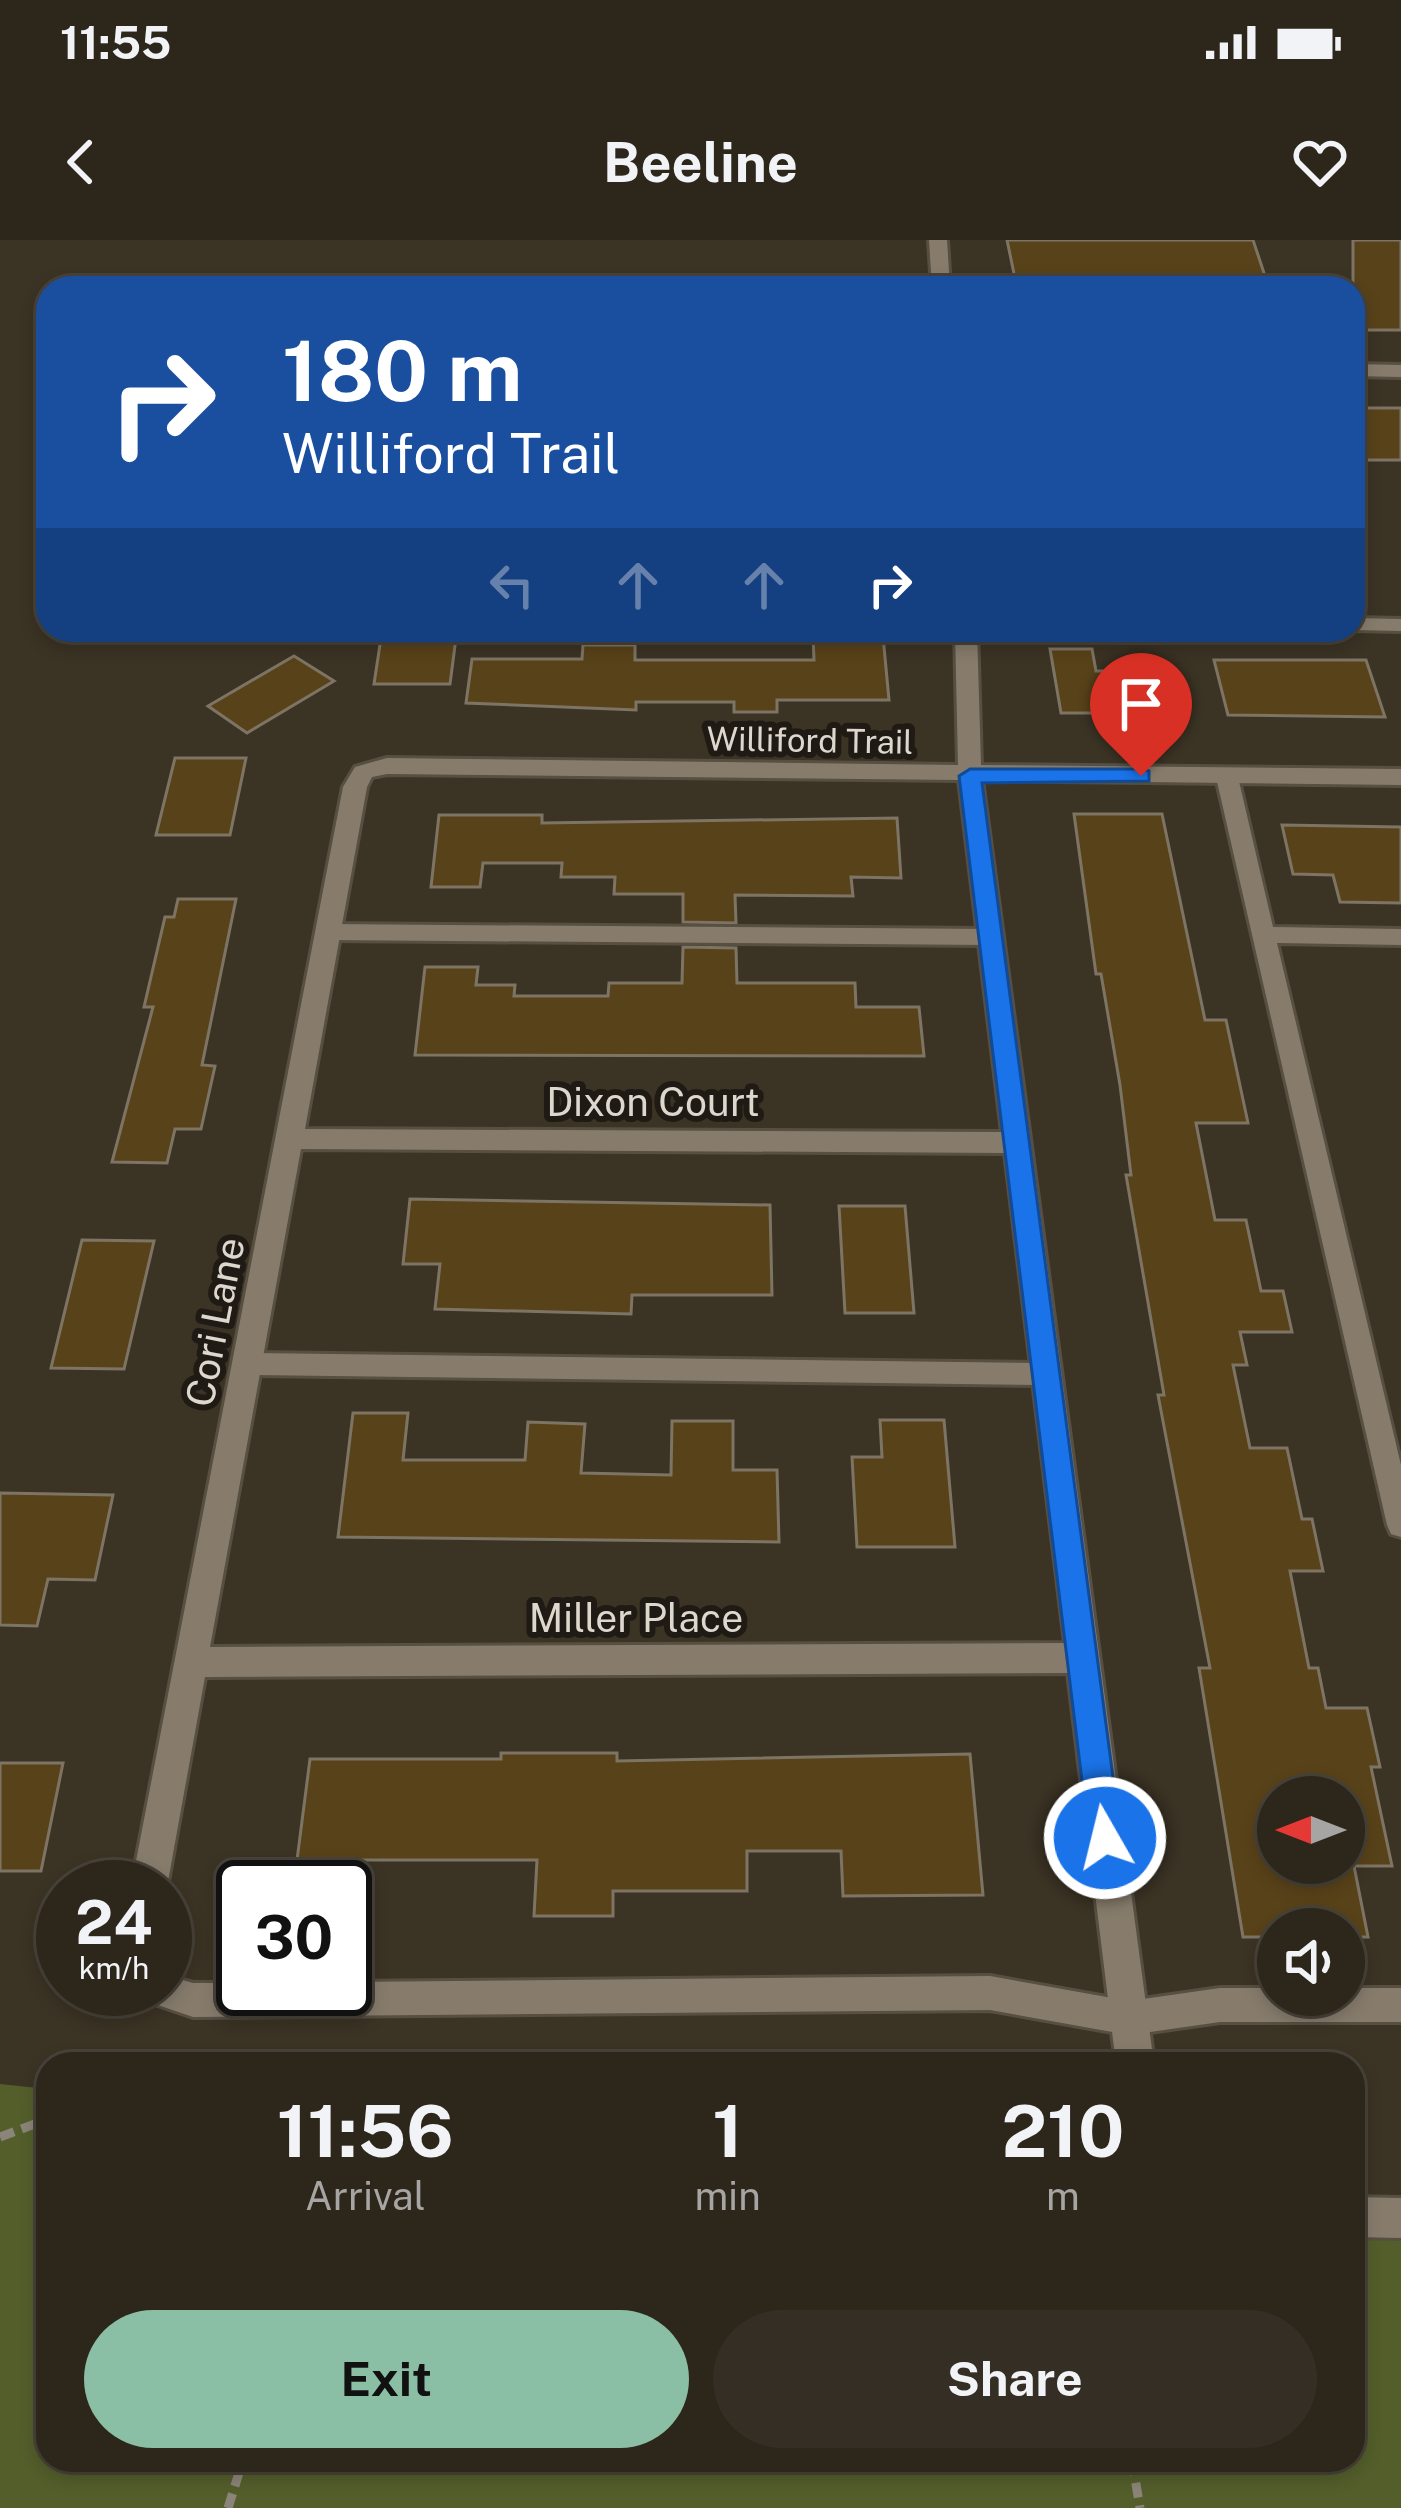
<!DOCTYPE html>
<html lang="en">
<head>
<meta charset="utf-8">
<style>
  :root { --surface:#2c261b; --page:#342e24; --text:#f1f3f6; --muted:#a6a5a3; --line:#48433a; --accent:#8abfa5 }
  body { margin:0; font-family:"Public Sans",sans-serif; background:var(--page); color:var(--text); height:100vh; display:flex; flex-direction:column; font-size:45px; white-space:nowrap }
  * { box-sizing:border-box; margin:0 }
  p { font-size:39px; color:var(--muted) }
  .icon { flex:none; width:66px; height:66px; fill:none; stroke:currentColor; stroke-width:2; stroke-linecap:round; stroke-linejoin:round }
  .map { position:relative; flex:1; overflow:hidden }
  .panel { position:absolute; left:36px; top:1812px; width:1329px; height:420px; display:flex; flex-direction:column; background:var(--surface); border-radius:36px; box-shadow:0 6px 18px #0003,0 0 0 3px var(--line) }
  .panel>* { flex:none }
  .guide { position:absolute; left:36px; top:36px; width:1329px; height:366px; border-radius:36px; box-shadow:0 6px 18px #0003,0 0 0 3px var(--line); background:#1a4fa0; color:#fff; overflow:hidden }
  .needle { width:78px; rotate:270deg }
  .tools { position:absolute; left:1257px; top:1536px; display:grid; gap:24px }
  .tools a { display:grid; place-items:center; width:108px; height:108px; border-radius:50%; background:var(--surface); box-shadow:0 6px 18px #0003,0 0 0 3px var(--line); font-size:60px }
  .speed { position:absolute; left:36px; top:1620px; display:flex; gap:24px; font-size:60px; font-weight:700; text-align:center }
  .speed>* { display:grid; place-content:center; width:156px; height:156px; border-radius:50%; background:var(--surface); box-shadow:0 6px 18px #0003,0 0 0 3px var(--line); line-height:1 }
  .speed small { font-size:30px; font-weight:400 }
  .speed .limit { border:6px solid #111; border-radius:18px; background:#fff; color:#111 }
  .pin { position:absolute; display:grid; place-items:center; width:102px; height:102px; color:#fff; margin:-123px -51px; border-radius:50% 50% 50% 0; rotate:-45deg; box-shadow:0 0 12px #0007 }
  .pin .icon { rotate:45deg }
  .me { position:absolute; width:132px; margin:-66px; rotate:352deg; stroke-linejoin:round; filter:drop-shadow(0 0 9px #0008) }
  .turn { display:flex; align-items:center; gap:42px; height:252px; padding:0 48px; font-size:54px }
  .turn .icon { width:156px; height:156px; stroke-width:2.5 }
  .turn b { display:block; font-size:84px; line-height:102px }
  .lanes { display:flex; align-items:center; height:114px; padding:0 48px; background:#0003; justify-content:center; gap:60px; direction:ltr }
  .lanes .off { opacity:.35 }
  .eta { display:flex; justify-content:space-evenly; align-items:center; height:204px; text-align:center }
  .eta b { font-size:72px; font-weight:700; line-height:84px }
  .action { display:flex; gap:24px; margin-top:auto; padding:24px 48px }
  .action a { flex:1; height:138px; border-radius:72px; background:var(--accent); color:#111; font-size:48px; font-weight:700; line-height:138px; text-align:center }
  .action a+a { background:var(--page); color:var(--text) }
  .status { display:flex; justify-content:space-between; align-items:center; height:84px; padding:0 60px; background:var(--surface); direction:ltr }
  .status svg { height:33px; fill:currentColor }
  header { display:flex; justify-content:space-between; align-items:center; height:156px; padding:0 48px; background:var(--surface); font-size:54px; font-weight:700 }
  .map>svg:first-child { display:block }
</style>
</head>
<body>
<div class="status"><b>11:55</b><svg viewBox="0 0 49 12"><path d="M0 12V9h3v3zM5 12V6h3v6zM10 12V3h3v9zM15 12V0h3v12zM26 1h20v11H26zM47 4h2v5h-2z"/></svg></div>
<header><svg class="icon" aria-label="back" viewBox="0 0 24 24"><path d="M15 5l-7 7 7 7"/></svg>Beeline<svg class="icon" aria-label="heart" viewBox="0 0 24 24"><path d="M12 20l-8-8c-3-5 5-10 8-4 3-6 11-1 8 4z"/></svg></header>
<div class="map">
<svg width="1401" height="2268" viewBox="0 0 1401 2268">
  <rect width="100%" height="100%" fill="#3b3324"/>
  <!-- green -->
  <g fill="#535e2b">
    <path d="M916 34 917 48H226L230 35Z"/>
    <path d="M0 1844 48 1849V2220H1353V1978L1401 1983V2268H0Z"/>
  </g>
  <!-- building -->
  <g fill="#584219" stroke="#7e7464" stroke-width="3" fill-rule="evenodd">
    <path d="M1007 0H1253L1269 48H1017Z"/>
    <rect x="1353" y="0" width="48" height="90"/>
    <rect x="1353" y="168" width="48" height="52"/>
    <path d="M813 396H883L889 460H777V472H734V462H636V470L466 463 472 419H582L583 405H635V420H814Z"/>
    <path d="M381 398H456L450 444H374Z"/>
    <path d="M1050 409H1092L1096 431H1128L1137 473H1061Z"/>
    <path d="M294 416 334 441 247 493 208 466Z"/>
    <path d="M1214 420H1366L1385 477 1228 475Z"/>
    <path d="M175 518H246L230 595H156Z"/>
    <path d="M1074 574H1162L1205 780H1226L1248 883H1196L1215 980H1246L1261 1051H1283L1292 1092H1240L1247 1125H1233L1250 1208H1287L1302 1279H1312L1323 1331H1290L1309 1428H1318L1326 1468H1367L1380 1527H1371L1392 1626H1354L1368 1697H1344V1689H1278V1697H1243L1199 1428H1210L1158 1155H1164L1126 935H1131L1120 845 1101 734H1096ZM1278 1557H1344V1623H1278Z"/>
    <path d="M439 575H542V583L897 578 901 638 851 637 853 656 735 655 736 683 683 682V654H614L615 637H561L562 623H483L480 647H431Z"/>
    <path d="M1282 585 1401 587V663L1340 662 1333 635 1293 634Z"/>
    <path d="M178 659H236L202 825 215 826 201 889H175L167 923 112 922 153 767H144L165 677H174Z"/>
    <path d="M683 707 736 708 737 743H855L856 767H919L924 816 415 815 425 727H478L476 745H515L514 756H608L609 743H682Z"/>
    <path d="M410 959 770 965 772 1055H632L631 1074 435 1069 440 1024H403Z"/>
    <path d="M839 966H905L914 1073H845Z"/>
    <path d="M82 1000 154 1001 124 1129 51 1128Z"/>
    <path d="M353 1173H408L403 1220H525L528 1182 585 1184 581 1233 671 1235 672 1181H733V1230H777L779 1302 338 1297Z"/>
    <path d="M880 1180H944L955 1307H857L852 1217H882Z"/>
    <path d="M0 1253 113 1255 95 1340 48 1339 37 1386 0 1385Z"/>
    <path d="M501 1513H617V1521L970 1514 983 1655 843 1656 841 1611H747V1651H613V1676H534L537 1620H297L310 1519H501Z"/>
    <path d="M0 1523H63L41 1631H0Z"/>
  </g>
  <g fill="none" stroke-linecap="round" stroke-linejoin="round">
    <defs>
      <g id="service">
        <path d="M1353 378 1401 379V391L1353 390Z"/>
        <path d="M1227 530 1238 537 1273 687 1401 689V705L1277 703 1401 1225V1297L1391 1294 1387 1285 1216 537Z"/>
        <path d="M327 684 990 689 1001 697 990 705 327 700 316 692Z"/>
        <path d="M246 1113 1045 1123 1055 1126 1058 1134 1055 1142 1045 1145 246 1135 236 1132 233 1124 236 1116Z"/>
        <path d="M165 1735 193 1743H243V1749H345V1742L990 1736 1129 1761 1220 1748H1278V1755H1344V1748H1401V1782H1220L1129 1795 990 1770 193 1777 146 1761 141 1749H165Z"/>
      </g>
      <g id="minor">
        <path d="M929 0H947L950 48H932Z"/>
        <path d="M1353 124 1401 125V137L1353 136Z"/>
        <path d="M955 390H977L981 525 1401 529V545L982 540 1154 1824H1116L1068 1433 205 1437 167 1647 165 1651V1647H131L343 547 355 527 387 518 958 525ZM387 534 959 540 1002 892 305 889 367 547 372 537ZM301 909 1005 913 1065 1403 210 1407Z"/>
        <path d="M1353 1957 1401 1958V1998L1353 1997Z"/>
      </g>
    </defs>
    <!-- service casing -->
    <use href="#service" stroke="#564f42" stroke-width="6"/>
    <!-- minor casing -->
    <use href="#minor" stroke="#564f42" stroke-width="6"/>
    <!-- path -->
    <g stroke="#8b8478" stroke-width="9" stroke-dasharray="15 8" stroke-linecap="butt">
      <path d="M0 1897 48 1879"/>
      <path d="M1132 2220 1140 2268"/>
      <path d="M228 2268 243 2220"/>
    </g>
    <!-- service -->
    <use href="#service" fill="#877c6c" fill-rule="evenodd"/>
    <!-- minor -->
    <use href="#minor" fill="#877c6c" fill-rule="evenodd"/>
  </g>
  <!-- route -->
  <path fill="#1a73e8" stroke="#114b97" stroke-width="3" d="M1141 529 1149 531V541L982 543 1121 1598 1116 1609 1105 1614 1093 1609 1089 1598 959 536 970 529Z"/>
  <g text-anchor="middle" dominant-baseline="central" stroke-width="12" stroke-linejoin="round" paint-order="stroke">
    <!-- far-street labels -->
    <g font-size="33" fill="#ddd7ce" stroke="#1f1b14">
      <text transform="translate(810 500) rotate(1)">Williford Trail</text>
    </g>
    <!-- street labels -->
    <g font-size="39" fill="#ddd7ce" stroke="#1f1b14">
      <text x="653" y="862">Dixon Court</text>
      <text transform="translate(215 1082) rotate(-79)">Cori Lane</text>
      <text x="636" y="1378">Miller Place</text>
    </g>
  </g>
</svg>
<div class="tools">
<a><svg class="needle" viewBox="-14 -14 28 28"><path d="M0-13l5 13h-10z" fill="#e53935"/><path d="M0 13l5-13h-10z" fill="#a6a5a3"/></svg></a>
<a><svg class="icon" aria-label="sound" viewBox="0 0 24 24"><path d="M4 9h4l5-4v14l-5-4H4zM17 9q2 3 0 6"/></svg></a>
</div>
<div class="speed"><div>24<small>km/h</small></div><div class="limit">30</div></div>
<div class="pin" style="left:1141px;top:536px;background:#d93025"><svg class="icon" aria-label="arrive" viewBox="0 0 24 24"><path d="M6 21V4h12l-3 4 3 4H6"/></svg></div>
<svg class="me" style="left:1105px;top:1598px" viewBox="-20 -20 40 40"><circle r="17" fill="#1a73e8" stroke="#fff" stroke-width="3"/><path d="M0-11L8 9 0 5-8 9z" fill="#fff"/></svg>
<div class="guide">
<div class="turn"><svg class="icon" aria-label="right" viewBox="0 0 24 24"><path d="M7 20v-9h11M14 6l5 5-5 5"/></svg><div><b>180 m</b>Williford Trail</div></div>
<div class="lanes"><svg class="icon off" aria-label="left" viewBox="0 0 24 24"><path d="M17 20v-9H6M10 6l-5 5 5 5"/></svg><svg class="icon off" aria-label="ahead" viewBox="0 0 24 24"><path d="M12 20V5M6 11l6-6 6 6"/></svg><svg class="icon off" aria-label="ahead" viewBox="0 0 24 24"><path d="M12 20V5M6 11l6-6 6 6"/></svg><svg class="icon" aria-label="right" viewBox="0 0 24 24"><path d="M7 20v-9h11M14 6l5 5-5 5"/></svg></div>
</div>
<section class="panel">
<div class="eta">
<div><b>11:56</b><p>Arrival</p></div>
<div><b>1</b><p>min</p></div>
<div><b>210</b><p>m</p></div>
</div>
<div class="action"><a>Exit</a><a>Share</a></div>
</section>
</div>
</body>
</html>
